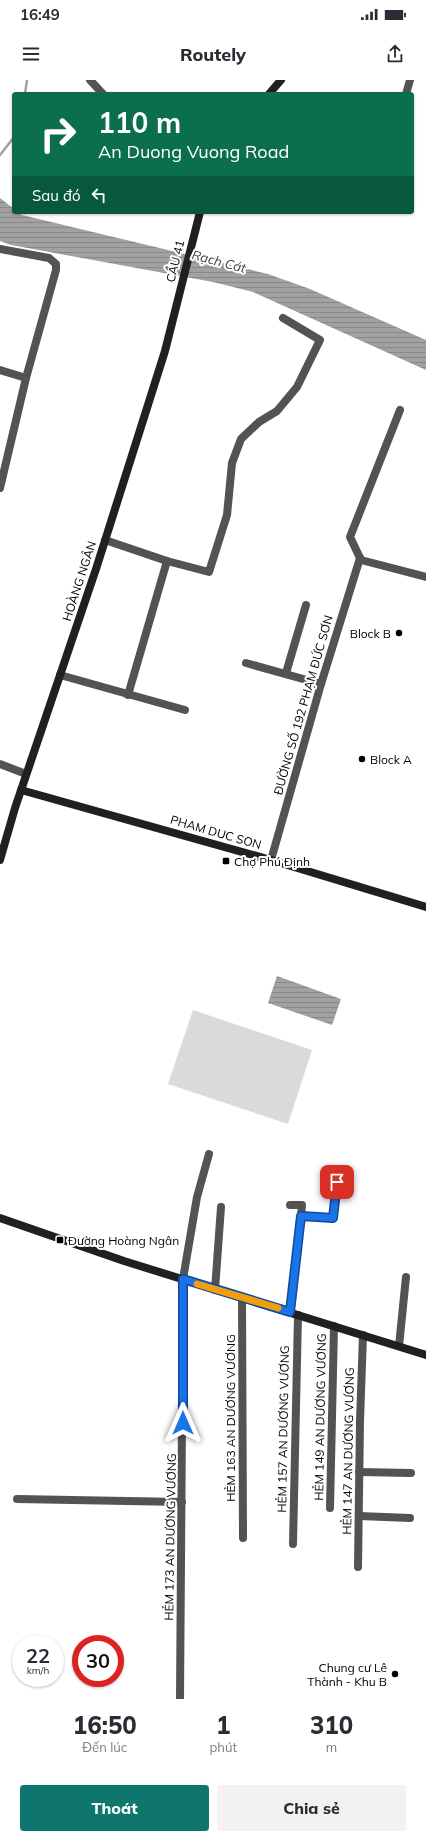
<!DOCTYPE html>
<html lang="vi">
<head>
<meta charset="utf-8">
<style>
  :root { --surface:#fff; --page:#f2f2f3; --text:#2b2b33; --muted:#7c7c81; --accent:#0f766e }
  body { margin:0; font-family:Mulish,sans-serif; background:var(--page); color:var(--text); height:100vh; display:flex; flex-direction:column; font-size:15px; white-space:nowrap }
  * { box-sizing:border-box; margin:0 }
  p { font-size:13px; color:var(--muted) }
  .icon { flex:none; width:22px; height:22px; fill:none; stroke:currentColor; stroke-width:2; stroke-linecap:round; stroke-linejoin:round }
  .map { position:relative; height:1619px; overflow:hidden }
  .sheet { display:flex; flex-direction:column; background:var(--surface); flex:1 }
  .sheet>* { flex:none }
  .guide { position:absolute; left:12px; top:12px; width:402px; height:122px; border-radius:4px; box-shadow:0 1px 3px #0004; background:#0b6e4f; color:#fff; overflow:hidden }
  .speed { position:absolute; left:12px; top:1555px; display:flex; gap:8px; font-size:20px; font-weight:700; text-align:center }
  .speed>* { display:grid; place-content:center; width:52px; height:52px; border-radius:50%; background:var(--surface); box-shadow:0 1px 3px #0004; line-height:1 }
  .speed small { font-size:10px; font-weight:400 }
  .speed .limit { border:6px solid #d22; background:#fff; color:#111 }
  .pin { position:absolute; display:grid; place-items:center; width:34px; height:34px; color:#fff; margin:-17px; border-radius:8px; box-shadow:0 2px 6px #0006 }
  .me { position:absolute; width:44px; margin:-22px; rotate:0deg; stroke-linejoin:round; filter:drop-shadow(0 0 3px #0008) }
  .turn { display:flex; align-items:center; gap:14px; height:84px; padding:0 20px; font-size:18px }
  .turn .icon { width:52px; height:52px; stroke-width:2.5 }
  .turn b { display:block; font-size:28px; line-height:34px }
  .then { display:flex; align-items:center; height:38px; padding:0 20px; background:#0003; gap:8px; font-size:15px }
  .eta { display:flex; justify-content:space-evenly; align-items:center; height:68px; text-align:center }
  .eta b { font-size:24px; font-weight:800; line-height:28px }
  .cta { display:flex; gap:8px; margin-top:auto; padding:8px 20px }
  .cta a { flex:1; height:46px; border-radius:4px; background:var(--accent); color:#fff; font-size:16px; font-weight:800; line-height:46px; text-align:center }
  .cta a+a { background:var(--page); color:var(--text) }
  .status { display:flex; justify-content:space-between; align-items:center; height:28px; padding:0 20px; background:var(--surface); direction:ltr }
  .status svg { height:11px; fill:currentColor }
  header { display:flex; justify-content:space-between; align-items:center; height:52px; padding:0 20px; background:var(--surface); font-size:18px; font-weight:800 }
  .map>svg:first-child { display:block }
</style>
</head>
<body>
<div class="status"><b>16:49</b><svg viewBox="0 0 49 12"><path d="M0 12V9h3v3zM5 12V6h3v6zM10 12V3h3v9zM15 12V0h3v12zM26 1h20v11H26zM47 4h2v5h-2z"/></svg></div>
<header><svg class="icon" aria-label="menu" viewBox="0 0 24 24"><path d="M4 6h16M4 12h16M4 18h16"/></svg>Routely<svg class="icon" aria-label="share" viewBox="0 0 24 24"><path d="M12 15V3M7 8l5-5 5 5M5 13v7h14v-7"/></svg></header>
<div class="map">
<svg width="426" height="1619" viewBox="0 0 426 1619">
  <defs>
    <pattern id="water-rules" width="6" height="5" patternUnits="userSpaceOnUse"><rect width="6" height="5" fill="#a1a1a1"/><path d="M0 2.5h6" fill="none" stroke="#898989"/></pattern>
  </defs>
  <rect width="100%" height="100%" fill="#fff"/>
  <!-- pitch -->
  <path fill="#dadada" d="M193 930 312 970 288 1044 168 1004Z"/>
  <!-- water -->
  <g fill="url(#water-rules)">
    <path d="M0 118 14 129V132H18L22 135 268 194 310 209 426 260V290L253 212 213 202 11 165 0 161Z"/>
    <path d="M277 896 341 919 332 945 268 923Z"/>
  </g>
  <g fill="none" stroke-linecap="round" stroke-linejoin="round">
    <!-- stream -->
    <g stroke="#a1a1a1" stroke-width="2.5">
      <path d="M25 14 27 0"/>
      <path d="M0 75 14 57"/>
    </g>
    <!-- street -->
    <g stroke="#535353" stroke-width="8">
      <path d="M90 0 103 14"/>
      <path d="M406 14 410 0"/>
      <path d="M0 169 49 178 56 184V190L26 298 0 408"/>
      <path d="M0 290 26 298"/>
      <path d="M400 330 350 457 361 480 426 497"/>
      <path d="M105 460 167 481 209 492 227 435 232 383 241 359 259 342 277 331 297 307 320 260 283 238"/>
      <path d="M246 583 321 604"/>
      <path d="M286 593 306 525"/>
      <path d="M60 595 185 630"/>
      <path d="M128 615 167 481"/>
      <path d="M0 684 26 694"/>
      <path d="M271 780 321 604 360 478"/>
      <path d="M290 1125H302L301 1136"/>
      <path d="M215 1210 221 1127"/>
      <path d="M242 1217 243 1458"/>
      <path d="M290 1232 301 1136 333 1138 337 1102"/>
      <path d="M399 1266 406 1197"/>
      <path d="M359 1392 411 1393"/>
      <path d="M17 1419 182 1422"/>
      <path d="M330 1428 334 1246"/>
      <path d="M359 1436 410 1438"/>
      <path d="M293 1464 298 1235"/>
      <path d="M358 1487 360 1341 363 1255"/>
      <path d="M180 1619 183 1199 197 1117 209 1074"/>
    </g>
    <!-- secondary -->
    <g stroke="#202020" stroke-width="8">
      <path d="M269 14 281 0"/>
      <path d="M21 710 271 780 426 827"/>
      <path d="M0 780 15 728 96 489 147 328 165 271 200 132"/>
      <path d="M0 1138 124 1181 426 1275"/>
    </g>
  </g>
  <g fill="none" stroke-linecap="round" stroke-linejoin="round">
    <defs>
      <path id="route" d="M183 1343V1199L290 1232 301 1136 333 1138 337 1102"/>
    </defs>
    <!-- route casing -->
    <use href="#route" stroke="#114b97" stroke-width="10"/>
    <!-- route -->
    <use href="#route" stroke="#1a73e8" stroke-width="7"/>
    <!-- slow -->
    <path stroke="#f59e0b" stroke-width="7" d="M197 1204 278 1228"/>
  </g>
  <!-- markers -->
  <g fill="#000" stroke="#fff" stroke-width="1.5">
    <circle cx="399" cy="553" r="4"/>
    <circle cx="362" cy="679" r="4"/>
    <rect x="222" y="777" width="8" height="8" rx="2"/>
    <rect x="56" y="1156" width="8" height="8" rx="2"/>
    <circle cx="395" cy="1594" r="4"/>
  </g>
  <g text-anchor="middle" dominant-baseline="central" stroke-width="4" stroke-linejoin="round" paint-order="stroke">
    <!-- street labels -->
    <g font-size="12" fill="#000" stroke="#fff">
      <text transform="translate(175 181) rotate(-76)">CẦU 41</text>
      <text transform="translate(79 501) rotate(-72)">HOÀNG NGÂN</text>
      <text transform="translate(303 625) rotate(-74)">ĐƯỜNG SỐ 192 PHẠM ĐỨC SƠN</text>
      <text transform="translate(216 752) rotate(16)">PHAM DUC SON</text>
      <text transform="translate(320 1337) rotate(-89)">HẺM 149 AN DƯƠNG VƯƠNG</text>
      <text transform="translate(230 1338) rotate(-90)">HẺM 163 AN DƯƠNG VƯƠNG</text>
      <text transform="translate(283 1349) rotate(-89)">HẺM 157 AN DƯƠNG VƯƠNG</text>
      <text transform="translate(348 1371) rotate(-89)">HẺM 147 AN DƯƠNG VƯƠNG</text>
      <text transform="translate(170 1457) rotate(-89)">HẺM 173 AN DƯƠNG VƯƠNG</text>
    </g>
    <!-- poi labels -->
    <g font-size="12" fill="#000" stroke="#fff" text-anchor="start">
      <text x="391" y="553" text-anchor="end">Block B</text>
      <text x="370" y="679">Block A</text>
      <text x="234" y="781">Chợ Phú Định</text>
      <text x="68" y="1160">Đường Hoàng Ngân</text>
      <text x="387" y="1587" text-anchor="end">Chung cư Lê<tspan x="387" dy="14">Thành - Khu B</tspan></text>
    </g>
    <!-- water labels -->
    <g font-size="13" font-style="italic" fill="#424242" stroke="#fff">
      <text transform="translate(219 181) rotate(15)">Rạch Cát</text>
    </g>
  </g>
</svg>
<div class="speed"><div>22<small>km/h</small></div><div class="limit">30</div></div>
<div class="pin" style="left:337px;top:1102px;background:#d93025"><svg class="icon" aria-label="arrive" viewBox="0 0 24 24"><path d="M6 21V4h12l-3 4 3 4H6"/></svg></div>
<svg class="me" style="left:183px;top:1343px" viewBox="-20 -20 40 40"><path d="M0-17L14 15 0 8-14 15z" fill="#1a73e8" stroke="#fff" stroke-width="4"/></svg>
<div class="guide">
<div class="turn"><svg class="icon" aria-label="right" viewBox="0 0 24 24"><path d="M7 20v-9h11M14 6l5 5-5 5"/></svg><div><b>110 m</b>An Duong Vuong Road</div></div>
<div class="then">Sau đó<svg class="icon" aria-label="left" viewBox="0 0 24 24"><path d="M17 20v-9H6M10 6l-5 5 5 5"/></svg></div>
</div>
</div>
<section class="sheet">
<div class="eta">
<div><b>16:50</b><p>Đến lúc</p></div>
<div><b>1</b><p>phút</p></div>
<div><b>310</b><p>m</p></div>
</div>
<div class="cta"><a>Thoát</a><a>Chia sẻ</a></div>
</section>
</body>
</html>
